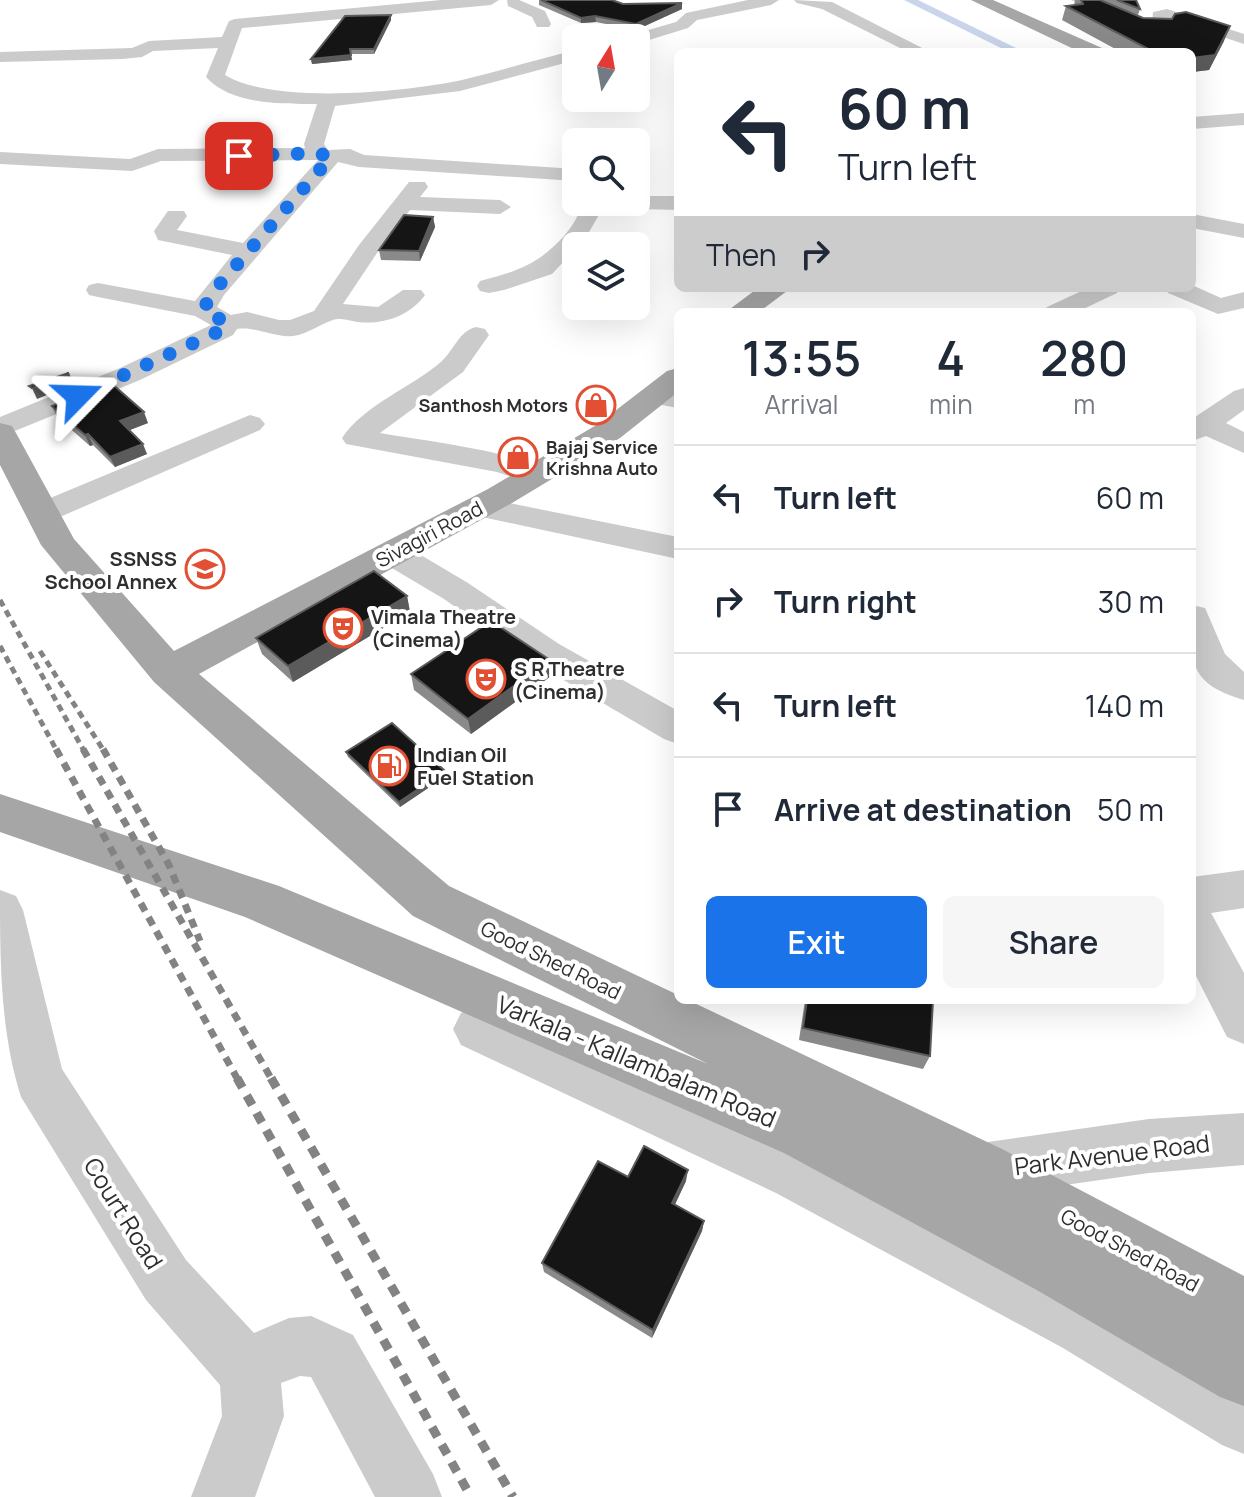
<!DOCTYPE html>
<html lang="en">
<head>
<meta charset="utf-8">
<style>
  :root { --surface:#fff; --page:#f6f6f7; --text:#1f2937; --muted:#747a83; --line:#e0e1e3; --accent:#1a73e8 }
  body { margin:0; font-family:Manrope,sans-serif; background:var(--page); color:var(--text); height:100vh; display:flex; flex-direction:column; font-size:30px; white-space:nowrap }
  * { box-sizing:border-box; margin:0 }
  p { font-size:26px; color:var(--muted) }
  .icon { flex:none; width:44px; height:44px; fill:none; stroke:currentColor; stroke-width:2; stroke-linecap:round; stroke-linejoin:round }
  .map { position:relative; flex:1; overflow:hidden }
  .details { position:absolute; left:674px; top:308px; width:522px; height:696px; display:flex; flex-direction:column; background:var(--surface); border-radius:12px; box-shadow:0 8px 32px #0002 }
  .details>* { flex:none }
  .guide { position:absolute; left:674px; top:48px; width:522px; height:244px; border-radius:12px; box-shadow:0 8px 32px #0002; background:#fff; color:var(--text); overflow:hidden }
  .needle { width:52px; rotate:11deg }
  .buttons { position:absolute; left:562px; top:24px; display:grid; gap:16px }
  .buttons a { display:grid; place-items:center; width:88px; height:88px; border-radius:12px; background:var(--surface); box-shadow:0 8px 32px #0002; font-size:40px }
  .pin { position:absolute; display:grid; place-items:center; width:68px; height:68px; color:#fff; margin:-34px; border-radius:16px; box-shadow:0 4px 12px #0006 }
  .me { position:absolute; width:88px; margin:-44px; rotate:68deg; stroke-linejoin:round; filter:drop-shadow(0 0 6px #0008) }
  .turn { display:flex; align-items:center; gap:28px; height:168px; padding:0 32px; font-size:36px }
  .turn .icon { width:104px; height:104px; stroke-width:2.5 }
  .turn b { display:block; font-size:56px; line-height:68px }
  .then { display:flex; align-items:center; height:76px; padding:0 32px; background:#0003; gap:16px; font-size:30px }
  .eta { display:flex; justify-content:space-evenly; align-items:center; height:136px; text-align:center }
  .eta b { font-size:48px; font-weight:600; line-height:56px }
  .action { display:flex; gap:16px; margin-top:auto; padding:16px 32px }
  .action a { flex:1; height:92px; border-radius:12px; background:var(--accent); color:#fff; font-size:32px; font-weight:600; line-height:92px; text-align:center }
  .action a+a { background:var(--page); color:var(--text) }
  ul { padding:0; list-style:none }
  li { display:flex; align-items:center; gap:24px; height:104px; padding:0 32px; border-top:2px solid var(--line) }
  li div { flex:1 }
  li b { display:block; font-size:30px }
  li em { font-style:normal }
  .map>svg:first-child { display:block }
</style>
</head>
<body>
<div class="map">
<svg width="1244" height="1497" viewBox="0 0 1244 1497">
  <rect width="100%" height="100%" fill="#fff"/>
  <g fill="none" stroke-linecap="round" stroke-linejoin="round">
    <!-- canal -->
    <path fill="#c8d5eb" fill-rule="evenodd" d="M904 0H918L1024 52H1009Z"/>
    <!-- minor -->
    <g fill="#cbcbcb" fill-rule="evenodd">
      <path d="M441 0H499L491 5 242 28 225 75C274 105 406 92 462 80 500 71 538 59 576 50V60L460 91 335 106 324 144 328 150 350 149 364 155 576 169V181L359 167 338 162 224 295 217 307 231 315 247 312 279 320H290L314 311 359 245 409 182H425L428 187 420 197 500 200 511 207 500 214 410 210 377 253 343 304 378 307 403 290H421L425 295C410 316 383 325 358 322 351 321 340 317 333 320 320 324 308 334 293 336 273 338 256 326 237 329L233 335 140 380 0 437V417L120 368 211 325 195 316 98 297 89 295 86 290 89 285 98 283 195 301 232 255 158 240 154 231 168 211H184L187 216 177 230 243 243 318 160 161 161 132 171 0 164V152L130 159 158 149 305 148 304 144 317 104C282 104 231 105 206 77L218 48 153 51 142 57 123 59 0 62V52L132 48 149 41 222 37 229 21 235 19Z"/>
      <path d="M507 0H519L545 11 551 24 549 27H537L532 17 508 6Z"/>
      <path d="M748 0H779L771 5 697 20 688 28 636 44V38L595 35 575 40 567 35 569 31 595 25 638 33 676 22 686 13Z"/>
      <path d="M794 0 832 2 930 52H908L822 9 797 3Z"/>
      <path d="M1071 0H1092L1148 22 1152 23 1153 12 1167 9 1244 34V44L1168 19 1167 31 1139 30Z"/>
      <path d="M1244 113V125L1192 129V117Z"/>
      <path d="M636 196H678V210L603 208 585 239 552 274 504 290 489 293 480 291 477 286 480 281C516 272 539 264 564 236 572 226 580 216 581 202H636Z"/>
      <path d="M1192 214 1244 224V238L1192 228Z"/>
      <path d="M1192 285 1221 298 1244 292V308L1218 314 1168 293 1165 288H1192Z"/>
      <path d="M1088 288H1120L1117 293 1077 312H1043L1047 307Z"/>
      <path d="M476 327 485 329 489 335 463 372 380 433C411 439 534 453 550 475L545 482 534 484 497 472 346 444 342 438C365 404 411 388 442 361 454 350 459 331 476 327Z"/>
      <path d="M655 387 678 390V408L645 402 641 396 645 390Z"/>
      <path d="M1244 388V410L1226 423 1244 432V453L1206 436 1192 441V419L1234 391Z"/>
      <path d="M250 415 260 418 265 424 260 430 53 520 42 523 31 520 26 513 31 506Z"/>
      <path d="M479 497 678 537V559L468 514 463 507 468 500Z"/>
      <path d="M392 542 404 545 468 583 559 644 678 711V744L664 739 533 662 444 599 380 561 375 553 380 545Z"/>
      <path d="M1192 605 1205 608 1225 654 1244 672V700C1184 682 1192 659 1192 605Z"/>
      <path d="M1244 870V908L1211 913 1244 973V1044L1227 1037 1192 968V877Z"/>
      <path d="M0 890 16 896 23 910 62 1069 186 1260 254 1333 289 1318 311 1316 353 1335 433 1474 442 1497H375L311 1377 300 1376 281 1383 284 1416 255 1497H191L222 1416 220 1385 146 1300 21 1097C0 1031 0 960 0 890Z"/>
      <path d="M478 1006 814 1155 1105 1306 1244 1388V1454L1222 1445 1063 1348 776 1193 461 1045 453 1029 461 1013Z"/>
      <path d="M1244 1113V1165L1149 1173 981 1197 962 1189 954 1170 962 1151 981 1143 1149 1119Z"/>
    </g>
    <!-- major -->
    <g fill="#a6a6a6" fill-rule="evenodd">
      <path d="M971 0H993L1102 48 1104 52H1080Z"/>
      <path d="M758 288H791L759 312H726Z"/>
      <path d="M678 368V392L620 438 512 503 199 674 449 886 678 995V1000H688L1002 1149 1244 1276V1406L1220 1397 1035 1289 784 1153 245 917 0 832V794L279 886 708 1064 413 916 154 682 41 545 0 465V423L12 426 16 433 74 539 174 651 488 489 598 424 667 371Z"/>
    </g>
    <!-- rail-far2 -->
    <g stroke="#838383" stroke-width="5" stroke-dasharray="7 5" stroke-linecap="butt">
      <path d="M0 600 84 751"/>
      <path d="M0 646 57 751"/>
      <path d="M40 651 104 751"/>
    </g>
    <!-- rail-far1 -->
    <g stroke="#838383" stroke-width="7" stroke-dasharray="9 7" stroke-linecap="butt">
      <path d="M56 749 238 1080"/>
      <path d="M83 749 272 1080"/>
      <path d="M103 749 169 865 200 941"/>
    </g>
    <!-- rail -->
    <g stroke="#838383" stroke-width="9" stroke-dasharray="11 9" stroke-linecap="butt">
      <path d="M237 1078 471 1497"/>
      <path d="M271 1078 513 1497"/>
    </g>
  </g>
  <!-- wall -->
  <g fill="#8a8a8a">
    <path d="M539 0H612L623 4 682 3V9L636 30 596 22 581 23 539 5Z"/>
    <path d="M1075 0H1100L1143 18 1224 41 1209 70 1192 72V52H1121L1062 20 1066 6 1074 5Z"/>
    <path d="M1100 0H1136L1140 9 1138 15Z"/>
    <path d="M391 15V20L374 54H351L352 60 312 64 311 59Z"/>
    <path d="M433 217 435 227 420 261 381 260 379 250Z"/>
    <path d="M52 406 148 423 129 430 147 454 115 467 93 445 90 446 57 417Z"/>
    <path d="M407 596 410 612 293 682 262 654 256 638Z"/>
    <path d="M411 674 551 676 471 734 414 690Z"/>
    <path d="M346 752 446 776 400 807 348 757Z"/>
    <path d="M805 1000H933L930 1056 923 1069 799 1040Z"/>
    <path d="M686 1181 675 1204 704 1221 702 1231 652 1338 544 1272 542 1263Z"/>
  </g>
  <!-- shaded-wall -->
  <g fill="#5b5b5b">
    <path d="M682 3V9L636 30V24Z"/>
    <path d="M391 15V20L374 54V49Z"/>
    <path d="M595 16 596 22 581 23V18Z"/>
    <path d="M1230 26 1224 41 1209 70 1192 72V58Z"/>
    <path d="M351 55 352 60 312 64 311 59Z"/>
    <path d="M433 217 435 227 420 261 419 251Z"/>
    <path d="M69 373 74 384 37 399 32 388Z"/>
    <path d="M144 412 148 423 125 432 120 421Z"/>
    <path d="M88 434 93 445 90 446 85 435Z"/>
    <path d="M143 444 147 454 115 467 110 457Z"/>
    <path d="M407 596 410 612 293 682 288 666Z"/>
    <path d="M550 660 551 676 471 734 468 719Z"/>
    <path d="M445 771 446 776 400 807 399 802Z"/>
    <path d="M688 1170 686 1181 671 1213 672 1203Z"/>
    <path d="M704 1221 702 1231 652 1338 653 1330Z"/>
  </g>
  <!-- building -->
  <g fill="#151515" stroke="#5b5b5b" stroke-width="2">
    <path d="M541 0H612L623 4 682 3 636 24 595 16 581 18Z"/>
    <path d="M1081 0H1100L1143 18 1172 19 1175 14 1186 12 1230 26 1215 55 1192 58V52H1154L1066 6 1083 4Z"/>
    <path d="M1117 0H1136L1140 9Z"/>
    <path d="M391 15 374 49H350L351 55 311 59 345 16Z"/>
    <path d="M404 215 433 217 419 251 379 250Z"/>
    <path d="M69 373 32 388 29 386Z"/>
    <path d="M111 383 144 412 120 421 143 444 110 457 88 434 85 435 52 406Z"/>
    <path d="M374 571 407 596 288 666 256 638Z"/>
    <path d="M491 621 550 660 468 719 411 674Z"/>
    <path d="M392 723 445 771 399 802 346 752Z"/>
    <path d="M807 1000H933L930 1056 803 1028Z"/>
    <path d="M644 1146 688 1170 672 1203 704 1221 653 1330 542 1263 598 1161 628 1177Z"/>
  </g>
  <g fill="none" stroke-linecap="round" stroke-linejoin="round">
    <!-- route -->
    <path stroke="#1a73e8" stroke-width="14" stroke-dasharray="0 25.2" d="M78 396 224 329 227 323 203 310 213 292 331 157 317 153 239 156"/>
  </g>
  <!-- icons -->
  <defs>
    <symbol id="shop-ring" viewBox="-11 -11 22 22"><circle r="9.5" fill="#fff" stroke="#e24f33" stroke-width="1.5"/><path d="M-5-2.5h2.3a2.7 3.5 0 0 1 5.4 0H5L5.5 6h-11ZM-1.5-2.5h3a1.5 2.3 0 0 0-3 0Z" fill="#e24f33"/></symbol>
    <symbol id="school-ring" viewBox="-11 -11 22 22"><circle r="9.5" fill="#fff" stroke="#e24f33" stroke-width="1.5"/><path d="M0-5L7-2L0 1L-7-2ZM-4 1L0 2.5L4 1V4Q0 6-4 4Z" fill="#e24f33"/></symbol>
    <symbol id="theatre-ring" viewBox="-11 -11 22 22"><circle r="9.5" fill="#fff" stroke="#e24f33" stroke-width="1.5"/><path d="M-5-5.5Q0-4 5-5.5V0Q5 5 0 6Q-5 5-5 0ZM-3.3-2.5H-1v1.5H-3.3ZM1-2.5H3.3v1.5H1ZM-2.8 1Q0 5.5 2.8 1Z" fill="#e24f33"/></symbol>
    <symbol id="fuel-ring" viewBox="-11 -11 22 22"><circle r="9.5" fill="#fff" stroke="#e24f33" stroke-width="1.5"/><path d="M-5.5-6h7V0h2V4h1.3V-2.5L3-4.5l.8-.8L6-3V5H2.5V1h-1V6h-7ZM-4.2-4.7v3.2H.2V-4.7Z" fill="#e24f33"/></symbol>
  </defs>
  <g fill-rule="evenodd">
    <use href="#shop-ring" x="574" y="383" width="44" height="44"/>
    <use href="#shop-ring" x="496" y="435" width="44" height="44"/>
    <use href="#school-ring" x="183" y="547" width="44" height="44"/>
    <use href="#theatre-ring" x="321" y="606" width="44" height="44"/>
    <use href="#theatre-ring" x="464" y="657" width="44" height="44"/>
    <use href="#fuel-ring" x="367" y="744" width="44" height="44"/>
  </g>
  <g text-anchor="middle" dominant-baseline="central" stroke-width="8" stroke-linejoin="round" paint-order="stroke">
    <!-- far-poi labels -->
    <g font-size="18" font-weight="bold" fill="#2e2e2e" stroke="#fff" text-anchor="end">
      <text x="568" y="405">Santhosh Motors</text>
      <text x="546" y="447" text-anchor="start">Bajaj Service<tspan x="546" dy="21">Krishna Auto</tspan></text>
    </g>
    <!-- street labels -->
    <g font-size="20" fill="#2e2e2e" stroke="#fff">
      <text transform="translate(429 534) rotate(-28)">Sivagiri Road</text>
      <text transform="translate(551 960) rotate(26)">Good Shed Road</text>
      <text transform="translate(1130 1250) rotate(28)">Good Shed Road</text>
    </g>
    <!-- poi labels -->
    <g font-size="20" font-weight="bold" fill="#2e2e2e" stroke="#fff" text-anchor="start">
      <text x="177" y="558" text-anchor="end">SSNSS<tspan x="177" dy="23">School Annex</tspan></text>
      <text x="371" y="616">Vimala Theatre<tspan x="371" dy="23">(Cinema)</tspan></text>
      <text x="514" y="668">S R Theatre<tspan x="514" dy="23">(Cinema)</tspan></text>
      <text x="417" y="754">Indian Oil<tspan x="417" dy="23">Fuel Station</tspan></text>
    </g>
    <!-- near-street labels -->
    <g font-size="24" fill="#2e2e2e" stroke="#fff">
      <text transform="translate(637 1061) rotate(23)">Varkala - Kallambalam Road</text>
      <text transform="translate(1112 1154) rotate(-7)">Park Avenue Road</text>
      <text transform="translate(124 1213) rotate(58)">Court Road</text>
    </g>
  </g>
</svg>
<div class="buttons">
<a><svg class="needle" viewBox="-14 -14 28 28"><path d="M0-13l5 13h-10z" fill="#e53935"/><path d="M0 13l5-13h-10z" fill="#747a83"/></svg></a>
<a><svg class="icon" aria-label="search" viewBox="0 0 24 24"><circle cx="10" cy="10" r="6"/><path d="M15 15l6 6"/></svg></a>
<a><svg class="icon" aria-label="layers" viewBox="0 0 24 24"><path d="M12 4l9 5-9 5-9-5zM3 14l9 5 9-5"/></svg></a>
</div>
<div class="pin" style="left:239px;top:156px;background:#d93025"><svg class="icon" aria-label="arrive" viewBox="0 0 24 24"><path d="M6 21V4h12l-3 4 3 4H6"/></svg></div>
<svg class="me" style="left:78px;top:396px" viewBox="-20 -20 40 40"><path d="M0-17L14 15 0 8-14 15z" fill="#1a73e8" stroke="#fff" stroke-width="4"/></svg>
<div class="guide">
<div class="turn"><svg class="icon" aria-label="left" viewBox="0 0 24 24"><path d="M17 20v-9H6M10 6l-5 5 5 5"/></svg><div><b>60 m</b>Turn left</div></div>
<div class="then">Then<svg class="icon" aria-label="right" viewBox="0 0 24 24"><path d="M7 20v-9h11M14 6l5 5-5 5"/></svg></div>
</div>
<section class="details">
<div class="eta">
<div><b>13:55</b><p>Arrival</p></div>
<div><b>4</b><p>min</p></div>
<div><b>280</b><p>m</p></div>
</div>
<ul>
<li><svg class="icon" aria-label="left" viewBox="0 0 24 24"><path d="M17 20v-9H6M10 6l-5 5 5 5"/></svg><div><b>Turn left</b></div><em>60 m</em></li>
<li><svg class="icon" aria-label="right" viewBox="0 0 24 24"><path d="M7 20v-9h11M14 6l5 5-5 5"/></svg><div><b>Turn right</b></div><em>30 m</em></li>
<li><svg class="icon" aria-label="left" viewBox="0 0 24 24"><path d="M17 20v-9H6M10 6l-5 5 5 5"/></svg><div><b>Turn left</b></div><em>140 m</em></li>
<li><svg class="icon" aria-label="arrive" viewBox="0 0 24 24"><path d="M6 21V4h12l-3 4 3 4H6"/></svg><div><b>Arrive at destination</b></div><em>50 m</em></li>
</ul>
<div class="action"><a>Exit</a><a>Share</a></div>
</section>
</div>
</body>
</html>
